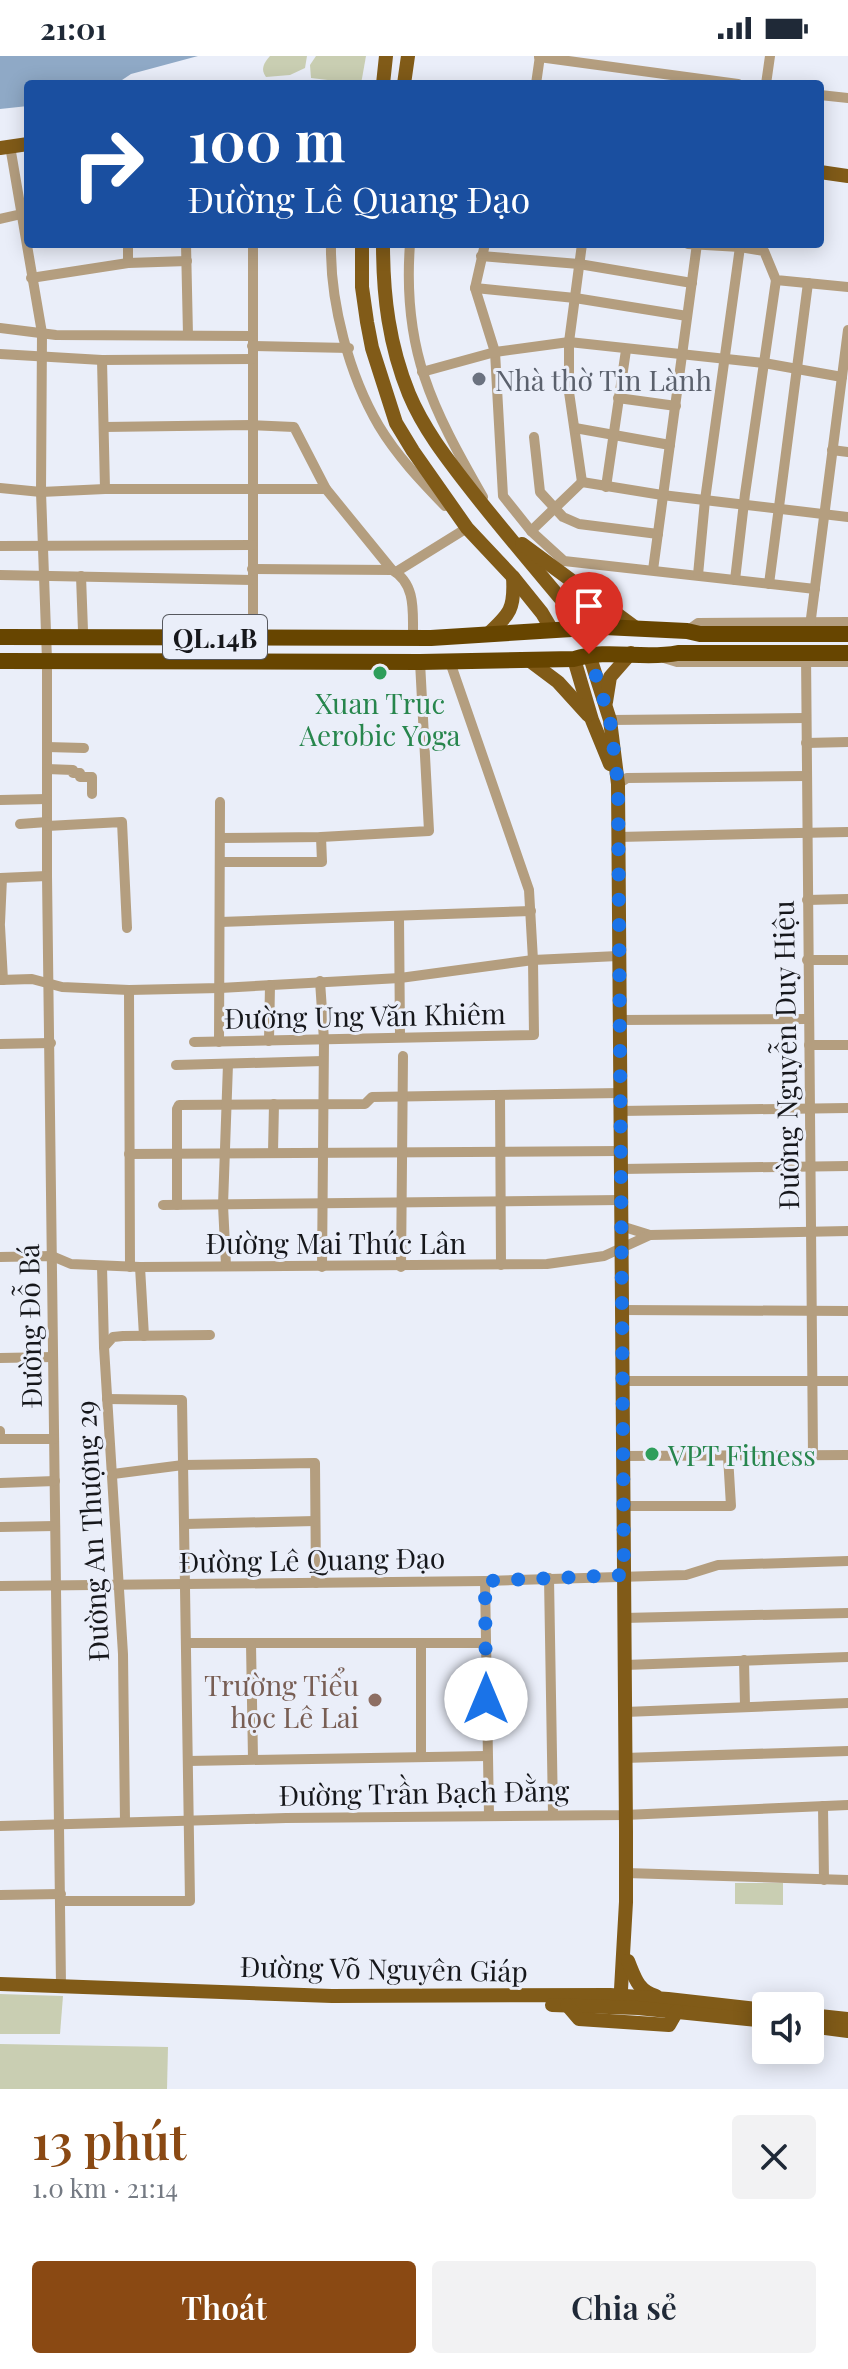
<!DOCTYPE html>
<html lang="vi">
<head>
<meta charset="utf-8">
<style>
  :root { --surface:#fff; --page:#f2f2f3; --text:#1f2937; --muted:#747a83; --accent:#8a4913 }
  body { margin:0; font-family:"Playfair Display",serif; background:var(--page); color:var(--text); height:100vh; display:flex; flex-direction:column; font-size:30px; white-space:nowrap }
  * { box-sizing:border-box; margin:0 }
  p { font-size:26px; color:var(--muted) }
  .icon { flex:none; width:44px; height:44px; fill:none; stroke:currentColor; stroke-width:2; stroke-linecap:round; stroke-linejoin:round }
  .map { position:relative; height:2033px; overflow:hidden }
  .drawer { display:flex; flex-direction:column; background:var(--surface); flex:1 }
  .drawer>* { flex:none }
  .banner { position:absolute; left:24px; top:24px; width:800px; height:168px; border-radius:8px; box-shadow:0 4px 20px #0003; background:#1a4fa0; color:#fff; overflow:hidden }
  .fabs { position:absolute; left:752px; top:1936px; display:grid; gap:16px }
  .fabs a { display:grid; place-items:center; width:72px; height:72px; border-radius:8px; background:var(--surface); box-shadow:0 4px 20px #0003; font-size:40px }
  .pin { position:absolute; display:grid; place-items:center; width:68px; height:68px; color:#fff; margin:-82px -34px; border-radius:50% 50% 50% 0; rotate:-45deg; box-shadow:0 0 8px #0007 }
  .pin .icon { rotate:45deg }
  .me { position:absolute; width:88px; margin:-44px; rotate:0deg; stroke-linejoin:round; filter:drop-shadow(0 0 6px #0008) }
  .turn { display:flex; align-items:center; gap:28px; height:168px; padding:0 32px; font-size:36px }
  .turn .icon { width:104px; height:104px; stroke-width:2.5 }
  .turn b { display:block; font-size:56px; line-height:68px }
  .round { display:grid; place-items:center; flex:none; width:84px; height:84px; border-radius:8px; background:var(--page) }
  .summary { display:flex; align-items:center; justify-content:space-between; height:136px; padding:0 32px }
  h1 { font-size:48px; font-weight:600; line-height:60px; color:var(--accent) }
  .cta { display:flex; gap:16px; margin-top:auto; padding:16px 32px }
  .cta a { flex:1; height:92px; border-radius:8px; background:var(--accent); color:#fff; font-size:32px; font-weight:600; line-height:92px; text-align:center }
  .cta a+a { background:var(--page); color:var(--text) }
  .status { display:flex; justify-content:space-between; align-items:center; height:56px; padding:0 40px; background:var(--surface); direction:ltr }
  .status svg { height:22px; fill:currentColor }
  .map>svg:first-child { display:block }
</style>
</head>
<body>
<div class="status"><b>21:01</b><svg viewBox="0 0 49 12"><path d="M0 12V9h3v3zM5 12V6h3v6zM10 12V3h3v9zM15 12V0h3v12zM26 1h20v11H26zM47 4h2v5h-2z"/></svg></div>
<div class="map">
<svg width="848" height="2033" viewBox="0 0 848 2033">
  <rect width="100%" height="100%" fill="#eaeef9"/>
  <!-- green -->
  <g fill="#c9ceb2">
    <path d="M270 0H307L305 12 290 19 266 21C260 13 264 7 270 0Z"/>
    <path d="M316 0H366L361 28 311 22 310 9Z"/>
    <path d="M735 1827H783V1849L735 1848Z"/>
    <path d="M0 1938 63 1940 60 1978H0Z"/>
    <path d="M0 1988 168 1991 167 2033H0Z"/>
  </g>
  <!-- water -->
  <path fill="#8fa9c6" d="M0 0H198L131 18 116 28H28V50L0 53Z"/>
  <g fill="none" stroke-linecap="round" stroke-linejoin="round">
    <!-- minor -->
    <g stroke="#b49e7f" stroke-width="10">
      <path d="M539 1 738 28"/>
      <path d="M536 28 540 0"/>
      <path d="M766 28 770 0"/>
      <path d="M820 39 848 42"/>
      <path d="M10 90 42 277 41 436 47 604V820L61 1929"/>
      <path d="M0 163 26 157"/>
      <path d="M128 188V207"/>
      <path d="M186 188 188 279"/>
      <path d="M253 188V574"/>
      <path d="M331 188C330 247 349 319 379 370 397 400 421 425 445 450"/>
      <path d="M410 188C402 294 432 352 483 441"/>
      <path d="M485 188 475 232 495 296 503 440 531 475 564 505 815 533"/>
      <path d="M582 188 569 286V336L582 426"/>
      <path d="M688 188 740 191 764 195 776 224 848 231"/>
      <path d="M481 200 579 208 692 227"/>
      <path d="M31 222 128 207 187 205"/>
      <path d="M475 232 575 242 687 260"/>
      <path d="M0 272 56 279 252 280"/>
      <path d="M252 290 349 292"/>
      <path d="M0 298 102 304 252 303"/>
      <path d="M102 304 105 433"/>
      <path d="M422 316 495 296 569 286 764 307 842 321"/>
      <path d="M618 342 676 350"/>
      <path d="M104 371 251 369 294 371 326 433 392 514C415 527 413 553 413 575"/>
      <path d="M575 372 670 389"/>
      <path d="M534 381 540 436 563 461 579 468 658 478"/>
      <path d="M832 394 848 396"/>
      <path d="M582 426 662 439 848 461"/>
      <path d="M606 431 626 294"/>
      <path d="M0 432 41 436 105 433H326"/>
      <path d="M531 475 582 426"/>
      <path d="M0 490 252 489"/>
      <path d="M252 513 392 514"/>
      <path d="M653 514 697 188"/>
      <path d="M396 516 467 472 462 467"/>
      <path d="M0 519 252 524"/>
      <path d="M698 519 705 444 740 191"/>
      <path d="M81 520 83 575"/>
      <path d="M735 524 745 438 776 224"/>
      <path d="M769 528 808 227"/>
      <path d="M687 575 698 567 848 566"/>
      <path d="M809 578 848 274"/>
      <path d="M806 597 813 1400"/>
      <path d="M664 602 677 606H848"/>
      <path d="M610 664 806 662"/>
      <path d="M806 687 848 686"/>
      <path d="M47 691 84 692"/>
      <path d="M47 713 73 714V717H80V721H92V738"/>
      <path d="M618 728 627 722 806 720"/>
      <path d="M0 744 47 743"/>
      <path d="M20 768 47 766"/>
      <path d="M47 770 122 766 127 872"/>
      <path d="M618 781 848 776"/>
      <path d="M220 782 321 781 429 775 420 606"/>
      <path d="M220 806H322L321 781"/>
      <path d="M0 822 47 820"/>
      <path d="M807 844 848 843"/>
      <path d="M399 861 400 981"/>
      <path d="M220 866 531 855"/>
      <path d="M0 867 2 822"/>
      <path d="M0 870 3 924"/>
      <path d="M807 904H848"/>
      <path d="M0 924 32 923 62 931 129 934 220 932 400 922 533 904 618 900"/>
      <path d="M320 925 324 984 322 1211"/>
      <path d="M129 934 130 1211"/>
      <path d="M619 964 808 963"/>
      <path d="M269 985 270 929"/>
      <path d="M194 986 534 979 533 904 529 834 450 606"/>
      <path d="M219 986 220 746"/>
      <path d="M0 988 51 987"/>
      <path d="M809 989H848"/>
      <path d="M176 1009 323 1005"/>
      <path d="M500 1039 501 1209"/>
      <path d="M619 1055 848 1052"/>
      <path d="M273 1096 274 1048"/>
      <path d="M129 1098 620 1095"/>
      <path d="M620 1113 848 1110"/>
      <path d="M163 1149 621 1144"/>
      <path d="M177 1149V1053L179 1049 365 1048 372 1041 620 1037"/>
      <path d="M621 1170 650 1179"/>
      <path d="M0 1201 52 1200 71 1208 140 1211 547 1208 604 1200 650 1179 848 1175"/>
      <path d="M102 1210 104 1291"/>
      <path d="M226 1210 223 1149 228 1008"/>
      <path d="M140 1211 144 1280"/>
      <path d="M401 1211 403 1000"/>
      <path d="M622 1254 848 1255"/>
      <path d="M0 1302 53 1301"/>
      <path d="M622 1325H848"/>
      <path d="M0 1375V1383H54"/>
      <path d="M623 1400 848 1399"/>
      <path d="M113 1418 183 1409 315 1407 316 1527"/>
      <path d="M0 1427 55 1425"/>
      <path d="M624 1450H731L728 1400"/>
      <path d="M185 1468 315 1465"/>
      <path d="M0 1471 55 1470"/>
      <path d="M549 1522 553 1758"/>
      <path d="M485 1525 489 1760"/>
      <path d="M0 1530 485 1525 686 1519 718 1509 848 1505"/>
      <path d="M623 1562 848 1557"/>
      <path d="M188 1587H486"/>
      <path d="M251 1588 253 1703"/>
      <path d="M744 1604 745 1650"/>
      <path d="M625 1609 848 1601"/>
      <path d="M625 1656 848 1647"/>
      <path d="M421 1701V1587"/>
      <path d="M624 1702 848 1695"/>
      <path d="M188 1705 487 1700"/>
      <path d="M823 1750 824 1824"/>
      <path d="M125 1766 123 1598 104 1291 113 1281 123 1280 210 1279"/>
      <path d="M0 1770 286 1762 625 1759 848 1749"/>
      <path d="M626 1817 848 1824"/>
      <path d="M0 1839 61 1838"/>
      <path d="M61 1845H190L182 1344 107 1343"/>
    </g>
    <!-- major -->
    <g stroke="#815b18" stroke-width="14">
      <path d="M383 28 386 0"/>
      <path d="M404 28 408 0"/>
      <path d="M0 92 28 88"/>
      <path d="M820 116 848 120"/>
      <path d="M362 188V231L367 266 372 292 396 367 413 395 467 472 513 521 542 557 552 574"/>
      <path d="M383 188C383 240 389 289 409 338 424 374 448 404 472 435 508 481 547 526 585 572"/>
      <path d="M522 488 637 573"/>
      <path d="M487 579C510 558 515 553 513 521"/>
      <path d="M589 598 610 664 618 728 626 1775V1846L620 1951"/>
      <path d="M574 603 592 664 610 708"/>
      <path d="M530 605 558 626 588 659"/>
      <path d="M606 646 610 621 631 597"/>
      <path d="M628 1905C635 1922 638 1935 656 1940"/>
      <path d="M0 1928 332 1940 610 1939 668 1943 766 1954"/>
      <path d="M552 1949 638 1952 766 1965"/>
      <path d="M567 1949 579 1963 669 1969 677 1955"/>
      <path d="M810 1959 848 1963"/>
      <path d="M810 1970 848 1975"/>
    </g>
    <!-- highway -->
    <g stroke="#674500" stroke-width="16">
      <path d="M0 581 431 582 604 571 687 575 700 578H848"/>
      <path d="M0 605 420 606 574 603C608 592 643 604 678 597H848"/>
    </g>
  </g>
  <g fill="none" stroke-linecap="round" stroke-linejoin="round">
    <!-- route -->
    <path stroke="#1a73e8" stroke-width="14" stroke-dasharray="0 25.2" d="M486 1643 485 1525 624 1519 618 728 610 664 589 598"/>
  </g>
  <!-- markers -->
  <circle fill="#6b7280" stroke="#eaeef9" stroke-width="3" cx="479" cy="323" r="8"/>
  <g fill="#2e9e5b" stroke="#eaeef9" stroke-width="3">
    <circle cx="380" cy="617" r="8"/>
    <circle cx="652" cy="1398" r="8"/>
  </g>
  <circle fill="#8d6e63" stroke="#eaeef9" stroke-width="3" cx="375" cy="1644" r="8"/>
  <g text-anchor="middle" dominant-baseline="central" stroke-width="6" stroke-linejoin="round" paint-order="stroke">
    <!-- shield labels -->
    <rect fill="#eaeef9" stroke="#56585e" stroke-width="2" x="163" y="559" width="104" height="44" rx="6"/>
    <g font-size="26" font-weight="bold" fill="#16171b">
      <text x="215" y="581">QL.14B</text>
    </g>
    <!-- worship labels -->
    <g font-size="28" fill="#5b616d" stroke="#eaeef9" text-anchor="start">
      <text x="495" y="323">Nhà thờ Tin Lành</text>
    </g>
    <!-- leisure labels -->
    <g font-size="28" fill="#27864d" stroke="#eaeef9">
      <text x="380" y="646">Xuan Truc<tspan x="380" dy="32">Aerobic Yoga</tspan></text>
      <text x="668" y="1398" text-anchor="start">VPT Fitness</text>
    </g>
    <!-- street labels -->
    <g font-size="28" fill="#16171b" stroke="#eaeef9">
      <text transform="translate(365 959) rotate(-1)">Đường Ung Văn Khiêm</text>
      <text transform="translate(785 999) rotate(-91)">Đường Nguyễn Duy Hiệu</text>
      <text x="336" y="1186">Đường Mai Thúc Lân</text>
      <text transform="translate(29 1270) rotate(-91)">Đường Đỗ Bá</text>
      <text transform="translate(91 1475) rotate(-93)">Đường An Thượng 29</text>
      <text transform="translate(312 1503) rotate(-1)">Đường Lê Quang Đạo</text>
      <text transform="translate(424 1736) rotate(-1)">Đường Trần Bạch Đằng</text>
      <text transform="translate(384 1912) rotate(1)">Đường Võ Nguyên Giáp</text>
    </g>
    <!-- education labels -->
    <g font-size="28" fill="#785e54" stroke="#eaeef9" text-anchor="end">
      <text x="359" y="1628">Trường Tiểu<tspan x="359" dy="32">học Lê Lai</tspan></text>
    </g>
  </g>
</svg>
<div class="fabs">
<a><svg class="icon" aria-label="sound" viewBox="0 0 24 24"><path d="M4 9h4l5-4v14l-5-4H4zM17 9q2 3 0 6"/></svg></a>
</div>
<div class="pin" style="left:589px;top:598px;background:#d93025"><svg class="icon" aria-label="arrive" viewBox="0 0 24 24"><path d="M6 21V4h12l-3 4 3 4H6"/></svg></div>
<svg class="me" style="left:486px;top:1643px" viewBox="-20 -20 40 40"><circle r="19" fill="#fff"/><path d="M0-13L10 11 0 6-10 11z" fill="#1a73e8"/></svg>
<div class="banner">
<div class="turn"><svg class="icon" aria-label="right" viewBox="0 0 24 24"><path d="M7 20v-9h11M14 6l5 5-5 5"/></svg><div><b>100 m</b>Đường Lê Quang Đạo</div></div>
</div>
</div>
<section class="drawer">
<div class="summary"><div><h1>13 phút</h1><p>1.0 km · 21:14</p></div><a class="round"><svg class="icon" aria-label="close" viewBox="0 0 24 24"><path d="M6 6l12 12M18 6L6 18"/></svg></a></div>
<div class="cta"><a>Thoát</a><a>Chia sẻ</a></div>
</section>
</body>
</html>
